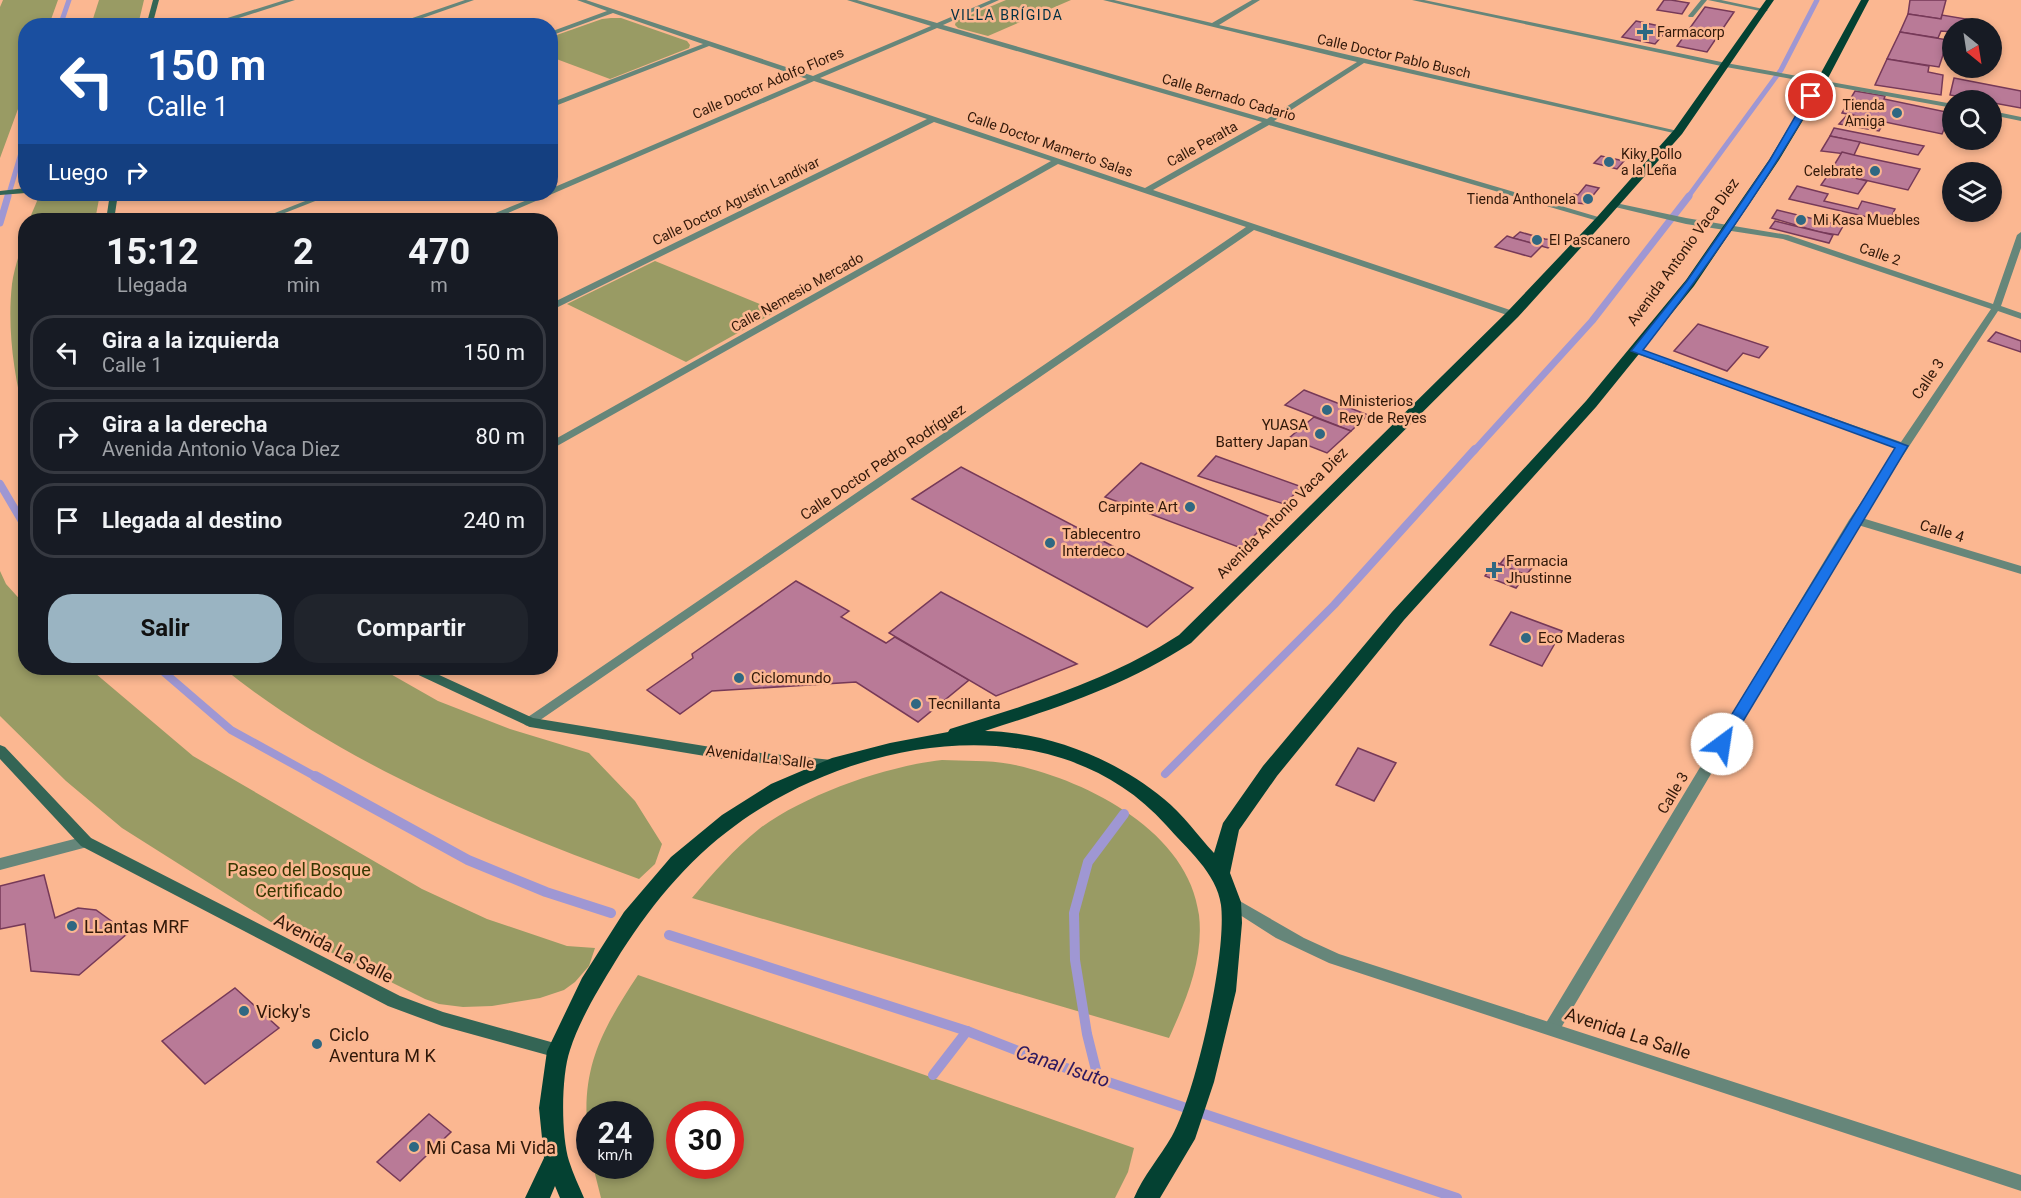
<!DOCTYPE html>
<html lang="es">
<head>
<meta charset="utf-8">
<style>
  :root { --surface:#171b24; --page:#20242c; --text:#f1f3f6; --muted:#9ea1a6; --line:#363941; --accent:#9ab4c2 }
  body { margin:0; font-family:Roboto,sans-serif; background:var(--page); color:var(--text); height:100vh; display:flex; flex-direction:column; font-size:22px; white-space:nowrap }
  * { box-sizing:border-box; margin:0 }
  p { font-size:20px; color:var(--muted) }
  .icon { flex:none; width:33px; height:33px; fill:none; stroke:currentColor; stroke-width:2; stroke-linecap:round; stroke-linejoin:round }
  .map { position:relative; flex:1; overflow:hidden }
  .sheet { position:absolute; left:18px; top:213px; width:540px; height:462px; display:flex; flex-direction:column; background:var(--surface); border-radius:24px; box-shadow:0 3px 9px #0003 }
  .sheet>* { flex:none }
  .guide { position:absolute; left:18px; top:18px; width:540px; height:183px; border-radius:24px; box-shadow:0 3px 9px #0003; background:#1a4fa0; color:#fff; overflow:hidden }
  .needle { width:39px; rotate:150deg }
  .controls { position:absolute; left:1942px; top:18px; display:grid; gap:12px }
  .controls a { display:grid; place-items:center; width:60px; height:60px; border-radius:50%; background:var(--surface); box-shadow:0 3px 9px #0003; font-size:30px }
  .speed { position:absolute; left:576px; top:1101px; display:flex; gap:12px; font-size:30px; font-weight:700; text-align:center }
  .speed>* { display:grid; place-content:center; width:78px; height:78px; border-radius:50%; background:var(--surface); box-shadow:0 3px 9px #0003; line-height:1 }
  .speed small { font-size:15px; font-weight:400 }
  .speed .limit { border:9px solid #d22; background:#fff; color:#111 }
  .pin { position:absolute; display:grid; place-items:center; width:51px; height:51px; color:#fff; margin:-26px; border:3px solid #fff; border-radius:50%; box-shadow:0 2px 6px #0007 }
  .me { position:absolute; width:66px; margin:-33px; rotate:31deg; stroke-linejoin:round; filter:drop-shadow(0 0 4px #0008) }
  .turn { display:flex; align-items:center; gap:21px; height:126px; padding:0 30px; font-size:27px }
  .turn .icon { width:78px; height:78px; stroke-width:2.5 }
  .turn b { display:block; font-size:42px; line-height:51px }
  .then { display:flex; align-items:center; height:57px; padding:0 30px; background:#0003; gap:12px; font-size:22px }
  .eta { display:flex; justify-content:space-evenly; align-items:center; height:102px; text-align:center }
  .eta b { font-size:36px; font-weight:700; line-height:42px }
  .button { display:flex; gap:12px; margin-top:auto; padding:12px 30px }
  .button a { flex:1; height:69px; border-radius:24px; background:var(--accent); color:#111; font-size:24px; font-weight:700; line-height:69px; text-align:center }
  .button a+a { background:var(--page); color:var(--text) }
  ul { padding:0; list-style:none }
  li { display:flex; align-items:center; gap:18px; height:75px; margin:0 12px 9px; padding:0 18px; border:3px solid var(--line); border-radius:24px }
  li div { flex:1 }
  li b { display:block; font-size:22px }
  li em { font-style:normal }
  .map>svg:first-child { display:block }
</style>
</head>
<body>
<div class="map">
<svg width="2021" height="1198" viewBox="0 0 2021 1198">
  <rect width="100%" height="100%" fill="#fbb791"/>
  <!-- green -->
  <g fill="#999b64" fill-rule="evenodd">
    <path d="M3 0H58L49 25 26 26 25 90 0 158V7Z"/>
    <path d="M99 0H144L138 25H91Z"/>
    <path d="M1006 0H1071L988 36 958 28 955 25 956 21Z"/>
    <path d="M611 18H621L687 41 690 45 689 48 610 79 551 57V37L602 19Z"/>
    <path d="M40 194H100L95 220H29Z"/>
    <path d="M25 234 26 418H25C14 376 7 328 12 284 14 268 21 250 25 234Z"/>
    <path d="M655 261 777 311 686 362 567 304Z"/>
    <path d="M0 571 6 584 25 605 26 668H89L193 756 422 889 487 919 567 946 595 948 589 966 575 982 564 990 540 998 492 1006 463 1007 439 1004 425 999 274 924 122 828 66 781 0 716Z"/>
    <path d="M223 668H380L438 701 510 729 589 753 635 801 662 844 655 864 639 879C497 827 342 764 223 668Z"/>
    <path d="M942 760C966 761 992 760 1015 765 1088 781 1189 832 1199 915 1204 959 1186 1000 1169 1038L692 898C713 873 734 849 759 829 804 795 886 766 942 760Z"/>
    <path d="M638 975 1134 1148 1128 1172 1115 1198H601L593 1166H640V1114H590L589 1144C579 1072 599 1034 638 975ZM680 1114H730V1166H680Z"/>
  </g>
  <g fill="none" stroke-linecap="round" stroke-linejoin="round">
    <!-- stream-far3 -->
    <g stroke="#9f97d3" stroke-width="5">
      <path d="M60 26 69 0"/>
      <path d="M8 197 26 136"/>
      <path d="M1688 197 1781 70 1817 0"/>
    </g>
    <!-- stream-far2 -->
    <g stroke="#9f97d3" stroke-width="7">
      <path d="M0 223 8 196"/>
      <path d="M1474 451 1592 321 1689 196"/>
    </g>
    <!-- stream-far1 -->
    <g stroke="#9f97d3" stroke-width="8">
      <path d="M0 484 26 528"/>
      <path d="M159 668 231 730 318 778"/>
      <path d="M1165 774 1334 605 1475 449"/>
    </g>
    <!-- stream -->
    <g stroke="#9f97d3" stroke-width="10">
      <path d="M315 776 468 860 546 892 611 913"/>
      <path d="M669 935 967 1031 1036 1058 1457 1198"/>
      <path d="M933 1075 967 1031"/>
      <path d="M1098 1078 1087 1034 1075 960 1074 913 1088 862 1124 814"/>
    </g>
  </g>
  <!-- building -->
  <g fill="#b97a97" stroke="#763958" stroke-width="1.5">
    <path d="M1664 0H1671L1689 3 1682 14 1657 10Z"/>
    <path d="M1910 0H1946L1941 19 1908 14Z"/>
    <path d="M1705 7 1734 12 1707 52 1677 46Z"/>
    <path d="M1908 14 1941 19 1942 15 1972 20 1970 28H1953V32L1941 31 1938 38 1900 32Z"/>
    <path d="M1636 21 1669 28 1655 44 1622 37Z"/>
    <path d="M1900 32 1948 40 1939 67 1887 59Z"/>
    <path d="M1887 59 1929 66 1928 72 1943 75 1941 95 1875 85Z"/>
    <path d="M1954 78 2021 91V108L1950 95Z"/>
    <path d="M1855 91 1885 96 1884 99 1951 113 1942 134 1842 113Z"/>
    <path d="M1848 114 1884 122 1879 131 1839 124Z"/>
    <path d="M1834 128 1924 146 1918 155 1830 136Z"/>
    <path d="M1830 136 1860 142 1854 155 1821 151Z"/>
    <path d="M1842 152 1854 155 1920 169 1908 190 1830 172Z"/>
    <path d="M1601 156 1624 161 1617 169 1594 163Z"/>
    <path d="M1830 172 1867 181 1858 194 1821 185Z"/>
    <path d="M1586 185 1599 188 1586 204 1566 202 1574 194 1578 195Z"/>
    <path d="M1797 186 1828 194 1824 201 1858 209 1862 201 1895 209 1889 222 1789 199Z"/>
    <path d="M1777 210 1843 226 1838 235 1819 232 1772 218Z"/>
    <path d="M1775 221 1791 225 1833 235 1829 243 1770 228Z"/>
    <path d="M1520 232 1545 239 1556 240 1548 248 1513 238Z"/>
    <path d="M1507 236 1513 238 1542 246 1531 257 1495 247Z"/>
    <path d="M1698 324 1768 347 1759 358 1743 353 1727 371 1674 351Z"/>
    <path d="M1996 332 2021 341V352L1988 341Z"/>
    <path d="M1304 390 1368 415 1351 431 1285 405Z"/>
    <path d="M1314 417 1351 431 1327 453 1289 438Z"/>
    <path d="M1216 456 1302 487 1284 504 1198 476Z"/>
    <path d="M1141 463 1273 518 1241 548 1105 497Z"/>
    <path d="M961 467 1193 588 1147 627 912 499Z"/>
    <path d="M1508 554 1535 564 1526 575 1500 564Z"/>
    <path d="M1495 562 1500 564 1526 575 1516 588 1485 576Z"/>
    <path d="M796 581 849 611 841 617 886 643 895 637 969 680 918 722 856 682 712 691 680 714 647 690 693 658 692 654Z"/>
    <path d="M941 592 1077 664 996 696 889 633Z"/>
    <path d="M1511 612 1562 631 1542 666 1490 645Z"/>
    <path d="M1358 748 1396 763 1374 801 1336 785Z"/>
    <path d="M44 875 55 918 78 908 96 910 128 933 79 975 31 971 25 924 0 929V886Z"/>
    <path d="M235 988 279 1028 205 1084 162 1041Z"/>
    <path d="M429 1114 451 1132 400 1181 377 1162Z"/>
  </g>
  <g fill="none" stroke-linecap="round" stroke-linejoin="round">
    <!-- service -->
    <path fill="#66867a" fill-rule="evenodd" d="M1701 0H1707L1693 17H1689L1688 16Z"/>
    <!-- minor -->
    <g fill="#66867a" fill-rule="evenodd">
      <path d="M285 0H295L214 26H202Z"/>
      <path d="M465 0H474L400 26H389Z"/>
      <path d="M577 0H586L813 76 931 26 847 0H857L937 23 991 0H999L943 25 1267 119 1357 62 1103 0H1114L1212 23 1252 0H1260L1219 25 1682 132 1678 134 1364 63 1274 121 1605 219 1598 221 1269 125 1153 190 1516 312V316H1510L1254 230 530 727 525 725 523 722 525 719 1246 227 1058 164 550 450V442L1051 161 934 122 550 311V304L927 119 814 81 492 220H482L483 218 542 194H550V189L807 79 709 46 550 108V103L703 44 613 13 550 36V32L607 11ZM937 28 1262 122 1145 188 820 78Z"/>
      <path d="M1412 0H1424L1726 63 1953 104V108L1726 67Z"/>
      <path d="M1708 0H1721L1768 10 1765 12Z"/>
      <path d="M1992 111 2021 117V121L1992 115Z"/>
      <path d="M323 194H333L267 220H257Z"/>
      <path d="M1611 202 1686 218 1788 235 1993 304 2017 235 2021 232V248L2001 306 2021 313V319L1998 311 1862 518 2021 566V574L1858 525 1558 1033 1552 1035 1546 1033 1544 1028 1546 1023 1849 520 1898 448 1631 352 1633 350H1639L1901 442 1991 309 1783 239 1686 224 1611 206Z"/>
      <path d="M86 836 91 838 93 842 91 846 0 870V858Z"/>
    </g>
    <!-- tertiary -->
    <path fill="#66867a" fill-rule="evenodd" d="M1231 896 1304 938 1339 954 2021 1175V1191L1329 963 1276 938 1226 906 1224 902 1226 898Z"/>
    <!-- secondary -->
    <g fill="#346555" fill-rule="evenodd">
      <path d="M153 0H159L152 26H146Z"/>
      <path d="M26 188V193L0 195V191Z"/>
      <path d="M110 194H118L114 220H106Z"/>
      <path d="M408 668H424L533 718 723 749 832 760 837 761 839 765 837 769 832 770 723 759 530 727 410 671Z"/>
      <path d="M0 745 5 747 91 838 400 996 443 1012 558 1044 564 1046 566 1051 564 1056 558 1058 442 1026 388 1006 81 846 0 759Z"/>
    </g>
    <!-- trunk -->
    <path fill="#044132" fill-rule="evenodd" d="M1766 0H1774L1682 134 1605 221 1518 317 1191 643C1127 685 1057 708 985 731 1048 732 1116 759 1164 799 1183 814 1198 836 1214 853L1223 823 1263 766 1392 612 1586 401 1686 280 1769 160 1816 82 1861 0H1869L1826 82 1779 160 1694 286 1596 407 1404 620 1277 776 1239 830 1230 873 1241 902 1242 923 1236 991 1214 1082 1195 1139 1160 1198H1134C1143 1176 1160 1157 1172 1136 1196 1092 1227 955 1221 905 1217 873 1186 848 1166 825 1056 702 856 737 736 825 686 861 647 910 615 962 599 988 579 1021 570 1050 561 1076 561 1135 569 1161 573 1174 579 1186 584 1198H560L555 1186 550 1198H525L544 1158 539 1108 547 1051 582 978 624 912 671 857 722 815 771 784 832 758 890 743 948 732 950 729C1030 704 1108 681 1179 635L1508 311 1597 217 1674 130Z"/>
  </g>
  <!-- route -->
  <path fill="#1a73e8" stroke="#114b97" stroke-width="1.5" d="M1811 94 1816 96C1765 185 1706 269 1643 350L1908 446 1727 748H1716L1714 744 1716 740 1895 448 1631 351 1687 281 1724 228 1770 160 1807 96Z"/>
  <!-- markers -->
  <g fill="#2f6882" stroke="#fbb791" stroke-width="2">
    <path d="M1642 23h6v6h6v6h-6v6h-6v-6h-6v-6h6z"/>
    <circle cx="1897" cy="113" r="6"/>
    <circle cx="1609" cy="162" r="6"/>
    <circle cx="1875" cy="171" r="6"/>
    <circle cx="1588" cy="199" r="6"/>
    <circle cx="1801" cy="220" r="6"/>
    <circle cx="1537" cy="240" r="6"/>
    <circle cx="1327" cy="410" r="6"/>
    <circle cx="1320" cy="434" r="6"/>
    <circle cx="1190" cy="507" r="6"/>
    <circle cx="1050" cy="543" r="6"/>
    <path d="M1491 561h6v6h6v6h-6v6h-6v-6h-6v-6h6z"/>
    <circle cx="1526" cy="638" r="6"/>
    <circle cx="739" cy="678" r="6"/>
    <circle cx="916" cy="704" r="6"/>
    <circle cx="72" cy="926" r="6"/>
    <circle cx="244" cy="1011" r="6"/>
    <circle cx="317" cy="1044" r="6"/>
    <circle cx="414" cy="1147" r="6"/>
  </g>
  <g text-anchor="middle" dominant-baseline="central" stroke-width="5" stroke-linejoin="round" paint-order="stroke">
    <!-- far-neighbourhood labels -->
    <g font-size="14" letter-spacing="1.5" fill="#002f43" stroke="#fbb791">
      <text x="1007" y="15">VILLA BRÍGIDA</text>
    </g>
    <!-- far-poi labels -->
    <g font-size="14" fill="#311809" stroke="#fbb791" text-anchor="start">
      <text x="1657" y="32">Farmacorp</text>
      <text x="1885" y="105" text-anchor="end">Tienda<tspan x="1885" dy="16">Amiga</tspan></text>
      <text x="1621" y="154">Kiky Pollo<tspan x="1621" dy="16">a la Leña</tspan></text>
      <text x="1863" y="171" text-anchor="end">Celebrate</text>
      <text x="1576" y="199" text-anchor="end">Tienda Anthonela</text>
      <text x="1813" y="220">Mi Kasa Muebles</text>
      <text x="1549" y="240">El Pascanero</text>
    </g>
    <!-- far-street labels -->
    <g font-size="14" fill="#311809" stroke="#fbb791">
      <text transform="translate(1394 56) rotate(13)">Calle Doctor Pablo Busch</text>
      <text transform="translate(768 83) rotate(-23)">Calle Doctor Adolfo Flores</text>
      <text transform="translate(1229 97) rotate(16)">Calle Bernado Cadario</text>
      <text transform="translate(1050 144) rotate(19)">Calle Doctor Mamerto Salas</text>
      <text transform="translate(1202 144) rotate(-29)">Calle Peralta</text>
      <text transform="translate(736 201) rotate(-26)">Calle Doctor Agustín Landívar</text>
      <text transform="translate(1880 254) rotate(19)">Calle 2</text>
      <text transform="translate(797 292) rotate(-29)">Calle Nemesio Mercado</text>
    </g>
    <!-- street labels -->
    <g font-size="15" fill="#311809" stroke="#fbb791">
      <text transform="translate(1683 252) rotate(-54)">Avenida Antonio Vaca Diez</text>
      <text transform="translate(1928 379) rotate(-56)">Calle 3</text>
      <text transform="translate(883 462) rotate(-34)">Calle Doctor Pedro Rodríguez</text>
      <text transform="translate(1282 513) rotate(-45)">Avenida Antonio Vaca Diez</text>
      <text transform="translate(1942 531) rotate(17)">Calle 4</text>
      <text transform="translate(760 757) rotate(7)">Avenida La Salle</text>
      <text transform="translate(1673 793) rotate(-59)">Calle 3</text>
    </g>
    <!-- poi labels -->
    <g font-size="15" fill="#311809" stroke="#fbb791" text-anchor="start">
      <text x="1339" y="401">Ministerios<tspan x="1339" dy="17">Rey de Reyes</tspan></text>
      <text x="1308" y="425" text-anchor="end">YUASA<tspan x="1308" dy="17">Battery Japan</tspan></text>
      <text x="1178" y="507" text-anchor="end">Carpinte Art</text>
      <text x="1062" y="534">Tablecentro<tspan x="1062" dy="17">Interdeco</tspan></text>
      <text x="1506" y="561">Farmacia<tspan x="1506" dy="17">Jhustinne</tspan></text>
      <text x="1538" y="638">Eco Maderas</text>
      <text x="751" y="678">Ciclomundo</text>
      <text x="928" y="704">Tecnillanta</text>
    </g>
    <!-- near-park labels -->
    <g font-size="18" fill="#373701" stroke="#fbb791">
      <text x="299" y="869">Paseo del Bosque<tspan x="299" dy="21">Certificado</tspan></text>
    </g>
    <!-- near-poi labels -->
    <g font-size="18" fill="#311809" stroke="#fbb791" text-anchor="start">
      <text x="84" y="926">LLantas MRF</text>
      <text x="256" y="1011">Vicky's</text>
      <text x="329" y="1034">Ciclo<tspan x="329" dy="21">Aventura M K</tspan></text>
      <text x="426" y="1147">Mi Casa Mi Vida</text>
    </g>
    <!-- near-street labels -->
    <g font-size="18" fill="#311809" stroke="#fbb791">
      <text transform="translate(334 948) rotate(27)">Avenida La Salle</text>
      <text transform="translate(1628 1033) rotate(18)">Avenida La Salle</text>
    </g>
    <!-- near-water labels -->
    <g font-size="20" font-style="italic" fill="#2d185f" stroke="#fbb791">
      <text transform="translate(1063 1066) rotate(18)">Canal Isuto</text>
    </g>
  </g>
</svg>
<div class="controls">
<a><svg class="needle" viewBox="-14 -14 28 28"><path d="M0-13l5 13h-10z" fill="#e53935"/><path d="M0 13l5-13h-10z" fill="#9ea1a6"/></svg></a>
<a><svg class="icon" aria-label="search" viewBox="0 0 24 24"><circle cx="10" cy="10" r="6"/><path d="M15 15l6 6"/></svg></a>
<a><svg class="icon" aria-label="layers" viewBox="0 0 24 24"><path d="M12 4l9 5-9 5-9-5zM3 14l9 5 9-5"/></svg></a>
</div>
<div class="speed"><div>24<small>km/h</small></div><div class="limit">30</div></div>
<div class="pin" style="left:1811px;top:96px;background:#d93025"><svg class="icon" aria-label="arrive" viewBox="0 0 24 24"><path d="M6 21V4h12l-3 4 3 4H6"/></svg></div>
<svg class="me" style="left:1722px;top:744px" viewBox="-20 -20 40 40"><circle r="19" fill="#fff"/><path d="M0-13L10 11 0 6-10 11z" fill="#1a73e8"/></svg>
<div class="guide">
<div class="turn"><svg class="icon" aria-label="left" viewBox="0 0 24 24"><path d="M17 20v-9H6M10 6l-5 5 5 5"/></svg><div><b>150 m</b>Calle 1</div></div>
<div class="then">Luego<svg class="icon" aria-label="right" viewBox="0 0 24 24"><path d="M7 20v-9h11M14 6l5 5-5 5"/></svg></div>
</div>
<section class="sheet">
<div class="eta">
<div><b>15:12</b><p>Llegada</p></div>
<div><b>2</b><p>min</p></div>
<div><b>470</b><p>m</p></div>
</div>
<ul>
<li><svg class="icon" aria-label="left" viewBox="0 0 24 24"><path d="M17 20v-9H6M10 6l-5 5 5 5"/></svg><div><b>Gira a la izquierda</b><p>Calle 1</p></div><em>150 m</em></li>
<li><svg class="icon" aria-label="right" viewBox="0 0 24 24"><path d="M7 20v-9h11M14 6l5 5-5 5"/></svg><div><b>Gira a la derecha</b><p>Avenida Antonio Vaca Diez</p></div><em>80 m</em></li>
<li><svg class="icon" aria-label="arrive" viewBox="0 0 24 24"><path d="M6 21V4h12l-3 4 3 4H6"/></svg><div><b>Llegada al destino</b></div><em>240 m</em></li>
</ul>
<div class="button"><a>Salir</a><a>Compartir</a></div>
</section>
</div>
</body>
</html>
